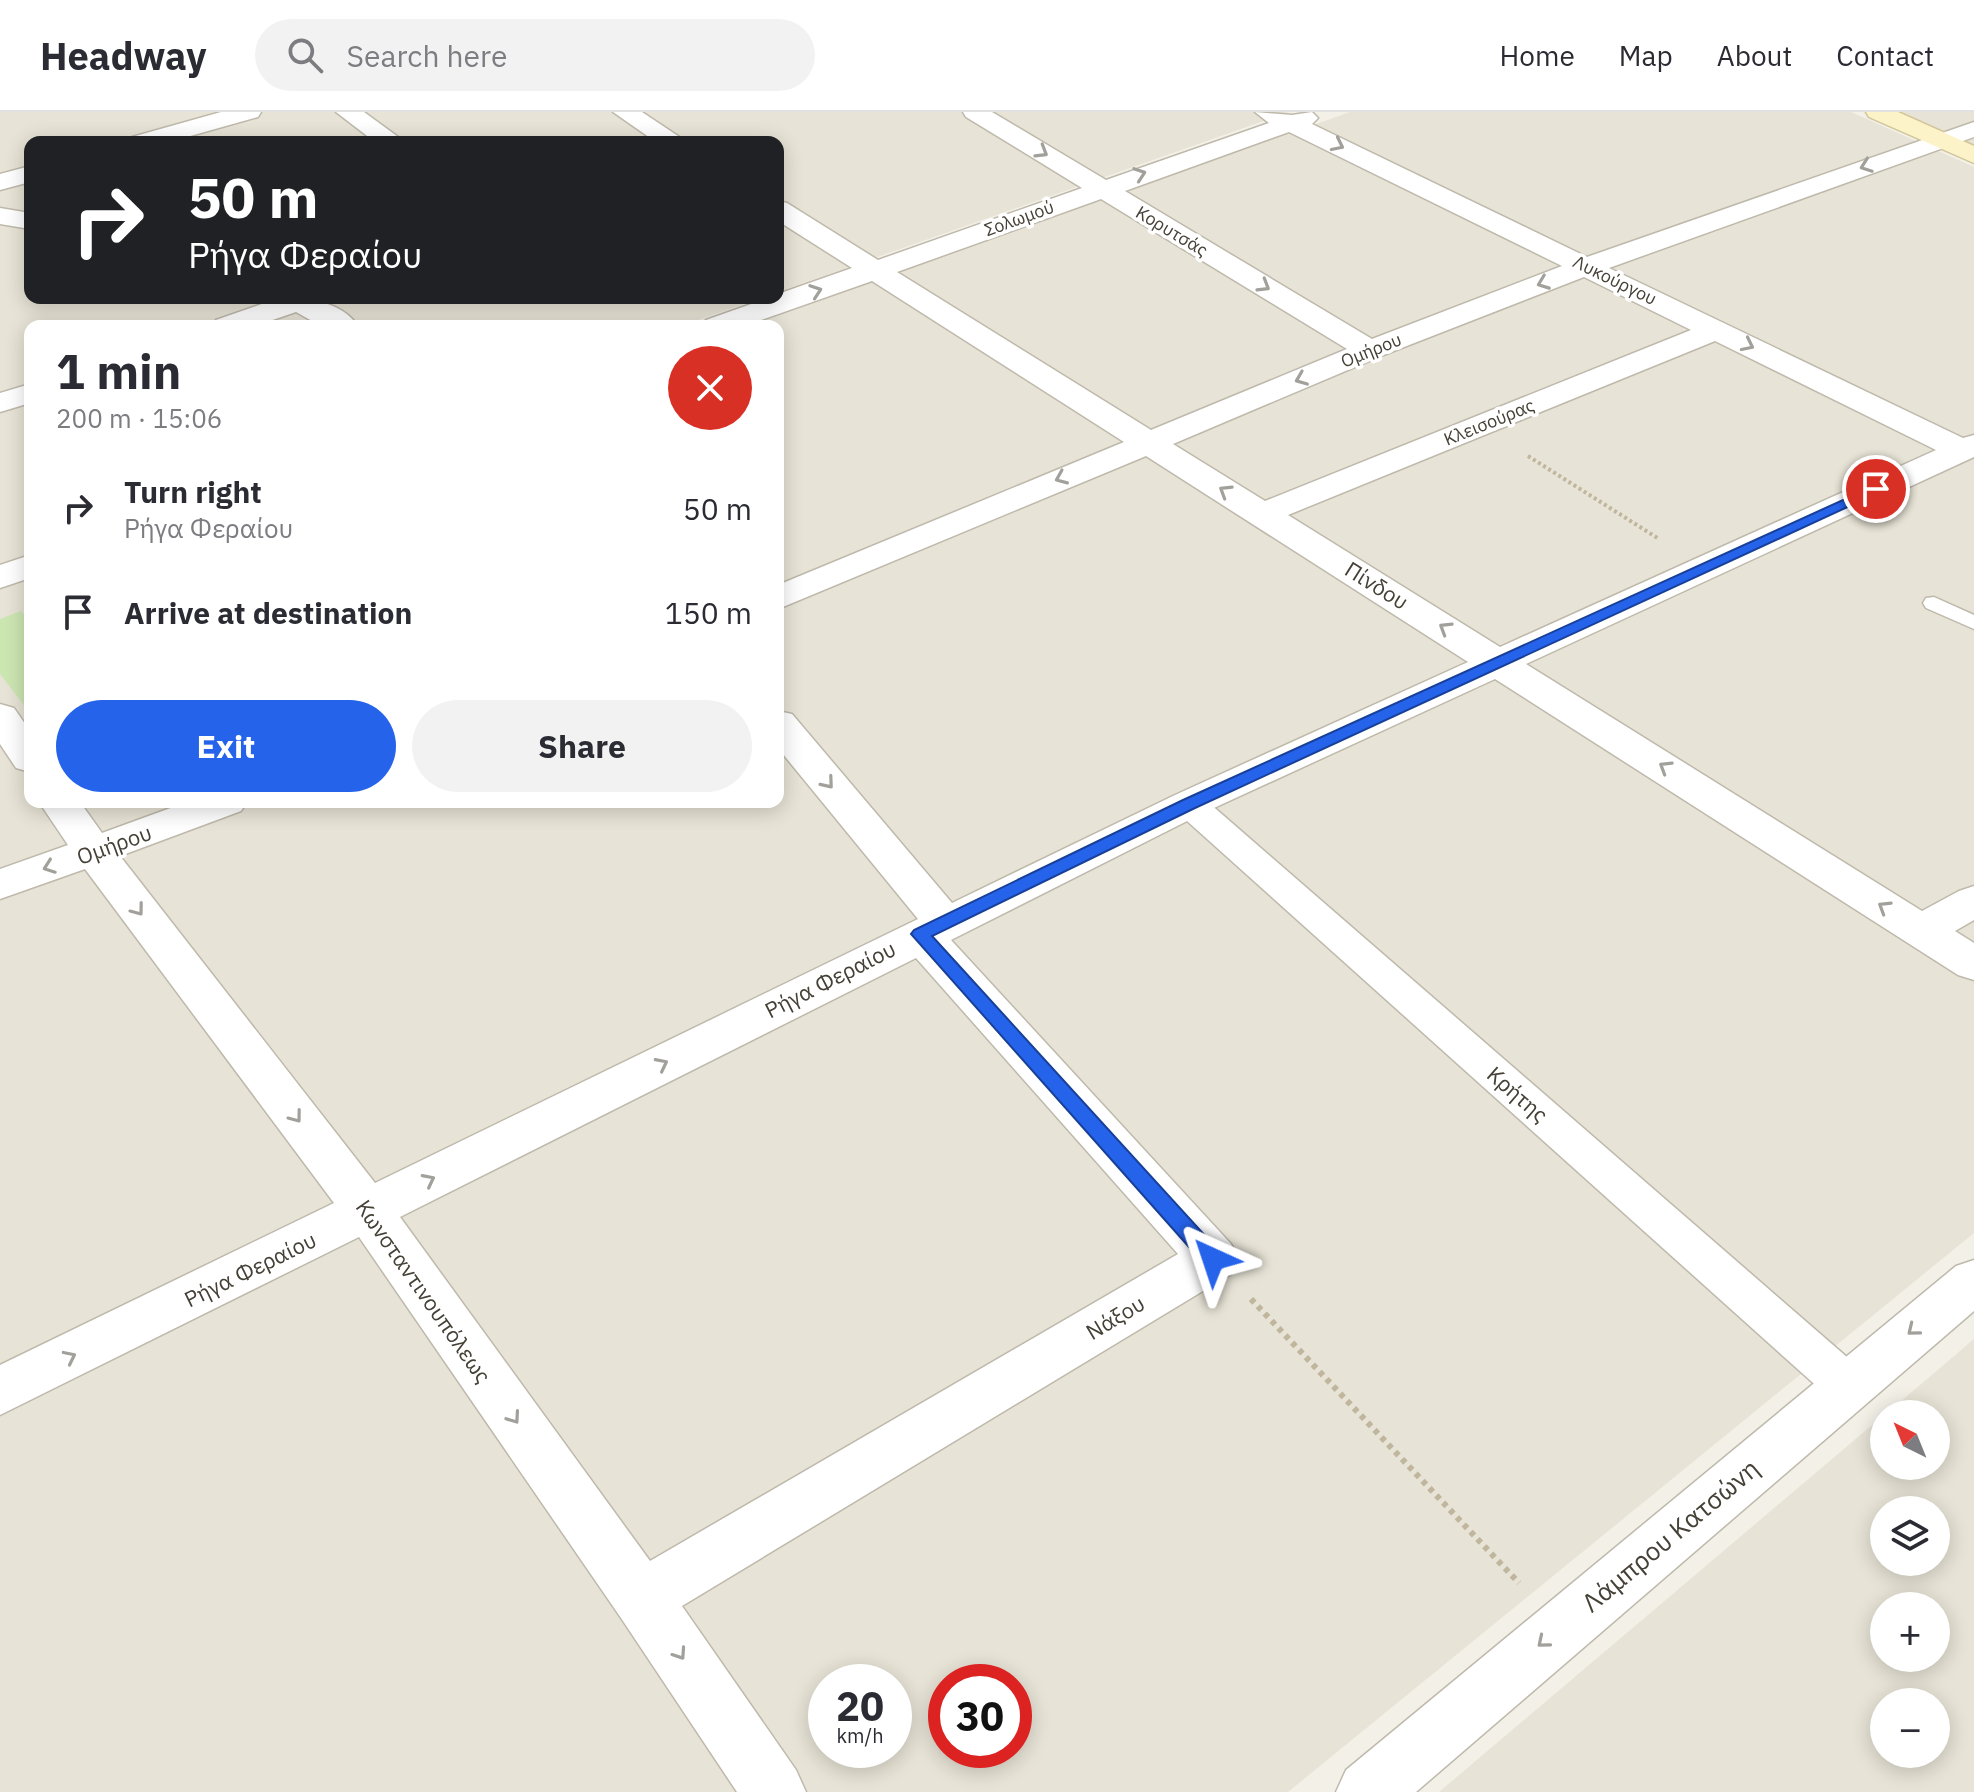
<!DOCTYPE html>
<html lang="en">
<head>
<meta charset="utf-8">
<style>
  :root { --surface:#fff; --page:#f2f2f3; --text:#2b2b33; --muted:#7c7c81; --line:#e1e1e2; --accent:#2563eb }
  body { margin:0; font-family:"IBM Plex Sans",sans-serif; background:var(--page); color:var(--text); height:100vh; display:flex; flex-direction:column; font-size:30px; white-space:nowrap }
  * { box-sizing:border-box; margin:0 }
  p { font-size:26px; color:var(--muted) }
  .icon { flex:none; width:44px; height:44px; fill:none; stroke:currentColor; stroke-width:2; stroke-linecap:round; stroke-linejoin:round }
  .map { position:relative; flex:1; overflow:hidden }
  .drawer { position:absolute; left:24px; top:208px; width:760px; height:488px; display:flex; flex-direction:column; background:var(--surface); border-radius:16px; box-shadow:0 4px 20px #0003 }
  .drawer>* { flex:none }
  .hud { position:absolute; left:24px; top:24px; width:760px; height:168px; border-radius:16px; box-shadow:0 4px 20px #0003; background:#202124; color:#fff; overflow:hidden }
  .needle { width:52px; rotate:317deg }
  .buttons { position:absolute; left:1870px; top:1288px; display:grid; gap:16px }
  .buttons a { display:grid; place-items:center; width:80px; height:80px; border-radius:50%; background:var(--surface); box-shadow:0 4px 20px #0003; font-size:40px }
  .speed { position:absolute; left:808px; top:1552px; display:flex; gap:16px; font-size:40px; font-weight:700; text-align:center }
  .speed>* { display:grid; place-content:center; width:104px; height:104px; border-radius:50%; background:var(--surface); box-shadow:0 4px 20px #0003; line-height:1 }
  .speed small { font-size:20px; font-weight:400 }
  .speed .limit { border:12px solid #d22; background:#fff; color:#111 }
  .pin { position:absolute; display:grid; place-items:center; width:68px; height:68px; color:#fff; margin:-34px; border:4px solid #fff; border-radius:50%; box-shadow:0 2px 8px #0007 }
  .me { position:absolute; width:88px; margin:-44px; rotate:318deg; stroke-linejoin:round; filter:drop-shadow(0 0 6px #0008) }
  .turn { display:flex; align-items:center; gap:28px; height:168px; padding:0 32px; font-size:36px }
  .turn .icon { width:104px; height:104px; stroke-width:2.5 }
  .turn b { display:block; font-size:56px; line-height:68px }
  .round { display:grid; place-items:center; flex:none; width:84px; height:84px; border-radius:42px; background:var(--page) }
  .summary { display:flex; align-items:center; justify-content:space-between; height:136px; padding:0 32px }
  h1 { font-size:48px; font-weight:700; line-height:60px }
  .primary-button { display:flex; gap:16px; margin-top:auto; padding:16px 32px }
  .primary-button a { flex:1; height:92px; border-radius:48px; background:var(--accent); color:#fff; font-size:32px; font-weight:700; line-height:92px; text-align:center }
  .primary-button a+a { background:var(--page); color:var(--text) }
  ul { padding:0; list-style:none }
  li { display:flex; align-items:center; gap:24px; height:104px; padding:0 32px }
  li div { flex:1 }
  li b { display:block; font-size:30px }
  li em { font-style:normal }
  header { display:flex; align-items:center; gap:48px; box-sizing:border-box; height:112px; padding:0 40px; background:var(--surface); border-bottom:2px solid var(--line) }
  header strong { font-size:38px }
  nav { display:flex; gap:44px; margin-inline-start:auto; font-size:28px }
  .search { width:560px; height:72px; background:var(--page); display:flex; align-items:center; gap:20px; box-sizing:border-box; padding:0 28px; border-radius:44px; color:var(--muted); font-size:30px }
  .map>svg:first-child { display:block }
</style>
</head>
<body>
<header>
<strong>Headway</strong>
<div class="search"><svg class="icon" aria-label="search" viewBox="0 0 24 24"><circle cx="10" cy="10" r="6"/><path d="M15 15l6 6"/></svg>Search here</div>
<nav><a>Home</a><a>Map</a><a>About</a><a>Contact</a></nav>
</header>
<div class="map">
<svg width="1974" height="1680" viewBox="0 0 1974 1680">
  <rect width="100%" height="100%" fill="#f3f0e8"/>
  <!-- residential -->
  <g fill="#e7e3d6" fill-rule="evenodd">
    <path d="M0 0H1289L778 180V30H30V186H761L681 214H30V442L0 453Z"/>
    <path d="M1350 0H1851L1974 55V1121L1288 1680H0V477L30 467V690H778V214H747ZM826 1570H894V1638H826ZM946 1570H1014V1638H946Z"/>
    <path d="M1898 0H1974V33Z"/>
    <path d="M1974 1227V1680H1439L1884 1303V1354H1936V1302H1886ZM1884 1398H1936V1450H1884ZM1884 1494H1936V1546H1884ZM1884 1590H1936V1642H1884Z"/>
  </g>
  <!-- green -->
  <path fill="#cce6b2" d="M21 499 30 510V601L0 562V507Z"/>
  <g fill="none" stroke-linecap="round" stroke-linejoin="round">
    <defs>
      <path id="service" d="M1934 485 1974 503V517L1926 496 1923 491 1926 486Z"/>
      <path id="pedestrian" d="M1189 681 1201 684 1863 1259 1870 1273 1863 1287 1847 1293 1831 1287 1177 700 1171 692 1177 684Z"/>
      <g id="minor">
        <path d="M221 0H261L258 5 169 30H128L132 25Z"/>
        <path d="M336 0H364L405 30H375Z"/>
        <path d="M613 0H642L687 30H656Z"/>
        <path d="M963 0H992L1106 68 1269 11 1255 0 1292 3 1312 0 1318 6 1312 12 1587 145 1974 10V25L1609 156 1963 326 1974 323V345L1526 552 1922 799 1959 779 1974 774V808L1955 819 1974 831V868L1958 863 1495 567 1203 701 951 828 1231 1132 1239 1147 1231 1162 682 1494 796 1658 806 1680H737L621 1506 359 1125 0 1303V1253L334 1091 85 757 0 787V757L68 733 39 690H80L102 721 187 690H247L241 699 120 744 375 1071 918 807 778 636V599L792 602 952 791 1175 683 1468 550 1146 344 778 497V473L1124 330 872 169 744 214H701L706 208 768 186H778V182L852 156 778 109V89L787 91 878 148 1082 76 966 5ZM1289 20 1562 154 1372 227 1125 79ZM1101 87 1347 237 1151 318 897 160ZM1584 165 1691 218 1265 389 1173 332 1381 244ZM1715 229 1936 338 1500 535 1288 403ZM916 846 1178 1142 650 1449 400 1105Z"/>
        <path d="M30 54V70L0 78V62Z"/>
        <path d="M0 96 30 101V117L0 112Z"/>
        <path d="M279 186C305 185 341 189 358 214H321L296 200 255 214H211L216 208Z"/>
        <path d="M30 272V291L0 300V281Z"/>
        <path d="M30 443V466L0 476V453Z"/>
        <path d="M0 592 14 596 30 619V660L16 656 0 632Z"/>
        <path d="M1974 1148V1199L1416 1680H1336L1346 1658 1956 1154Z"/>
      </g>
      <path id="secondary" d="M1866 0H1898L1974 34V51L1869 5Z"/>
    </defs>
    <!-- service casing -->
    <use href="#service" stroke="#beb9ab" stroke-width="3"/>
    <!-- pedestrian casing -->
    <use href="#pedestrian" stroke="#beb9ab" stroke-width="3"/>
    <!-- minor casing -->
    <use href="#minor" stroke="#beb9ab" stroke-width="3"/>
    <!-- secondary casing -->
    <use href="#secondary" stroke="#d1c599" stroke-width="3"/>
    <!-- path-far1 -->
    <path stroke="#c0b59d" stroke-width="4" stroke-dasharray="3 3" stroke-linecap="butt" d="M1528 344 1659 427"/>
    <!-- path -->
    <path stroke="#c0b59d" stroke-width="6" stroke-dasharray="5 5" stroke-linecap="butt" d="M1251 1187 1519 1471"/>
    <!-- service -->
    <use href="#service" fill="#fff" fill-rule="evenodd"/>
    <!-- pedestrian -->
    <use href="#pedestrian" fill="#fff" fill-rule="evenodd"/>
    <!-- minor -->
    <use href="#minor" fill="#fff" fill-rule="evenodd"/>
    <!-- secondary -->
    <use href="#secondary" fill="#fcf3c9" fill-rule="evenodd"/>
  </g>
  <!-- one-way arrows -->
  <defs><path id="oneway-chevron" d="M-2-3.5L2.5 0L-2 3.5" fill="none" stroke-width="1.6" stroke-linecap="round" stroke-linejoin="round" transform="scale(2)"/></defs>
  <g stroke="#a2a09b">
    <use href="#oneway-chevron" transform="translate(1338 33) rotate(26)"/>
    <use href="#oneway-chevron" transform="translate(1042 40) rotate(31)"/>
    <use href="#oneway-chevron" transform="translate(1866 54) rotate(160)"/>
    <use href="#oneway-chevron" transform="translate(1140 62) rotate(-19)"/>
    <use href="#oneway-chevron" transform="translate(1543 171) rotate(159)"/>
    <use href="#oneway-chevron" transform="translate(1264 174) rotate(31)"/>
    <use href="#oneway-chevron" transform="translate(816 179) rotate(-19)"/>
    <use href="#oneway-chevron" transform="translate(1748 233) rotate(26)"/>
    <use href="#oneway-chevron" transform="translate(1301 267) rotate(158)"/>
    <use href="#oneway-chevron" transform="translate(1061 366) rotate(157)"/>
    <use href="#oneway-chevron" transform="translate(1225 379) rotate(-148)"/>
    <use href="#oneway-chevron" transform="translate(1445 516) rotate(-148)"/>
    <use href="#oneway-chevron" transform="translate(1665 655) rotate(-148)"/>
    <use href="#oneway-chevron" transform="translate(828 671) rotate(50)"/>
    <use href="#oneway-chevron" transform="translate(49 755) rotate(160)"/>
    <use href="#oneway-chevron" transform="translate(1884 795) rotate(-148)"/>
    <use href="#oneway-chevron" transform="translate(138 798) rotate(53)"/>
    <use href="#oneway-chevron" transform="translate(662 952) rotate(-27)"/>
    <use href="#oneway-chevron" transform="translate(296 1005) rotate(53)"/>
    <use href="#oneway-chevron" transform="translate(429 1068) rotate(-27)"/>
    <use href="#oneway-chevron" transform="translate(1913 1218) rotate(141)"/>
    <use href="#oneway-chevron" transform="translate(70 1245) rotate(-26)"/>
    <use href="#oneway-chevron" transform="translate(514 1306) rotate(55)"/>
    <use href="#oneway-chevron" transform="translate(1543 1530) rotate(140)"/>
    <use href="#oneway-chevron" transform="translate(680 1542) rotate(56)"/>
  </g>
  <!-- route -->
  <path fill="#2563eb" stroke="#184099" stroke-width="2" d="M1876 373 1880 374V380L1195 696 932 824 1220 1140 1223 1147 1220 1153 1213 1155 1205 1153 911 822 914 818 1183 688Z"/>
  <g text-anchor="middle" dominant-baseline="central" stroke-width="7" stroke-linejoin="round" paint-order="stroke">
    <!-- far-street labels -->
    <g font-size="18" fill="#464137" stroke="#fff">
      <text transform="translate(1019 106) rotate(-20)">Σολωμού</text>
      <text transform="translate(1172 119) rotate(31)">Κορυτσάς</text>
      <text transform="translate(1615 168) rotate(26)">Λυκούργου</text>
      <text transform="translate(1371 238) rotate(-22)">Ομήρου</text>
      <text transform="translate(1489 310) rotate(-22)">Κλεισούρας</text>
    </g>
    <!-- street labels -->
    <g font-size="22" fill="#464137" stroke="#fff">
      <text transform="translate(1377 473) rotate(32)">Πίνδου</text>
      <text transform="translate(114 732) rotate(-20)">Ομήρου</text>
      <text transform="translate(830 867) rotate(-27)">Ρήγα Φεραίου</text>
      <text transform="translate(1518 982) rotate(41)">Κρήτης</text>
      <text transform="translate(250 1157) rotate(-26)">Ρήγα Φεραίου</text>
      <text transform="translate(424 1179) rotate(55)">Κωνσταντινουπόλεως</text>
      <text transform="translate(1115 1205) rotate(-31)">Νάξου</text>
    </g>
    <!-- near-street labels -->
    <g font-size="26" fill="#464137" stroke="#fff">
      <text transform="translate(1670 1423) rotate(-40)">Λάμπρου Κατσώνη</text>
    </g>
  </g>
</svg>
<div class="buttons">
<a><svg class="needle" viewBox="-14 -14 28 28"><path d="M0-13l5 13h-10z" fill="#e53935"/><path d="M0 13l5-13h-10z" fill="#7c7c81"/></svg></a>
<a><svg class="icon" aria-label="layers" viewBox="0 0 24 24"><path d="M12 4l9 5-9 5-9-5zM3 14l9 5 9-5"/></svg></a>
<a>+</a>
<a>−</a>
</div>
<div class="speed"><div>20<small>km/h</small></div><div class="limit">30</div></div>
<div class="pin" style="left:1876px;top:377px;background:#d93025"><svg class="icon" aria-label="arrive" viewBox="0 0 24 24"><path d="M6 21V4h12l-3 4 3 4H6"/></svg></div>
<svg class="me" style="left:1213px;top:1147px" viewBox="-20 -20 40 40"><path d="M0-17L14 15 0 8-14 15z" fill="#2563eb" stroke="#fff" stroke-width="4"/></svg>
<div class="hud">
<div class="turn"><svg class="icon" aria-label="right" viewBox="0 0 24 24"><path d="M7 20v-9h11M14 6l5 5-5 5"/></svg><div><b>50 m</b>Ρήγα Φεραίου</div></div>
</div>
<section class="drawer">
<div class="summary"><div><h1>1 min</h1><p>200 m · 15:06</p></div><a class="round" style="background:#d93025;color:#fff"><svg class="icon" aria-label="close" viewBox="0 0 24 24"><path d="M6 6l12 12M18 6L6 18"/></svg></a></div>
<ul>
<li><svg class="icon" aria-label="right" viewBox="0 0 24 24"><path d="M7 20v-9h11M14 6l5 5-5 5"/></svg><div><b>Turn right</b><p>Ρήγα Φεραίου</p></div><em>50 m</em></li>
<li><svg class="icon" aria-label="arrive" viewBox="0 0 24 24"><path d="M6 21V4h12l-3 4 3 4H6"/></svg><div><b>Arrive at destination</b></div><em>150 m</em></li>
</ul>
<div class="primary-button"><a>Exit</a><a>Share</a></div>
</section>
</div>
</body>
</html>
